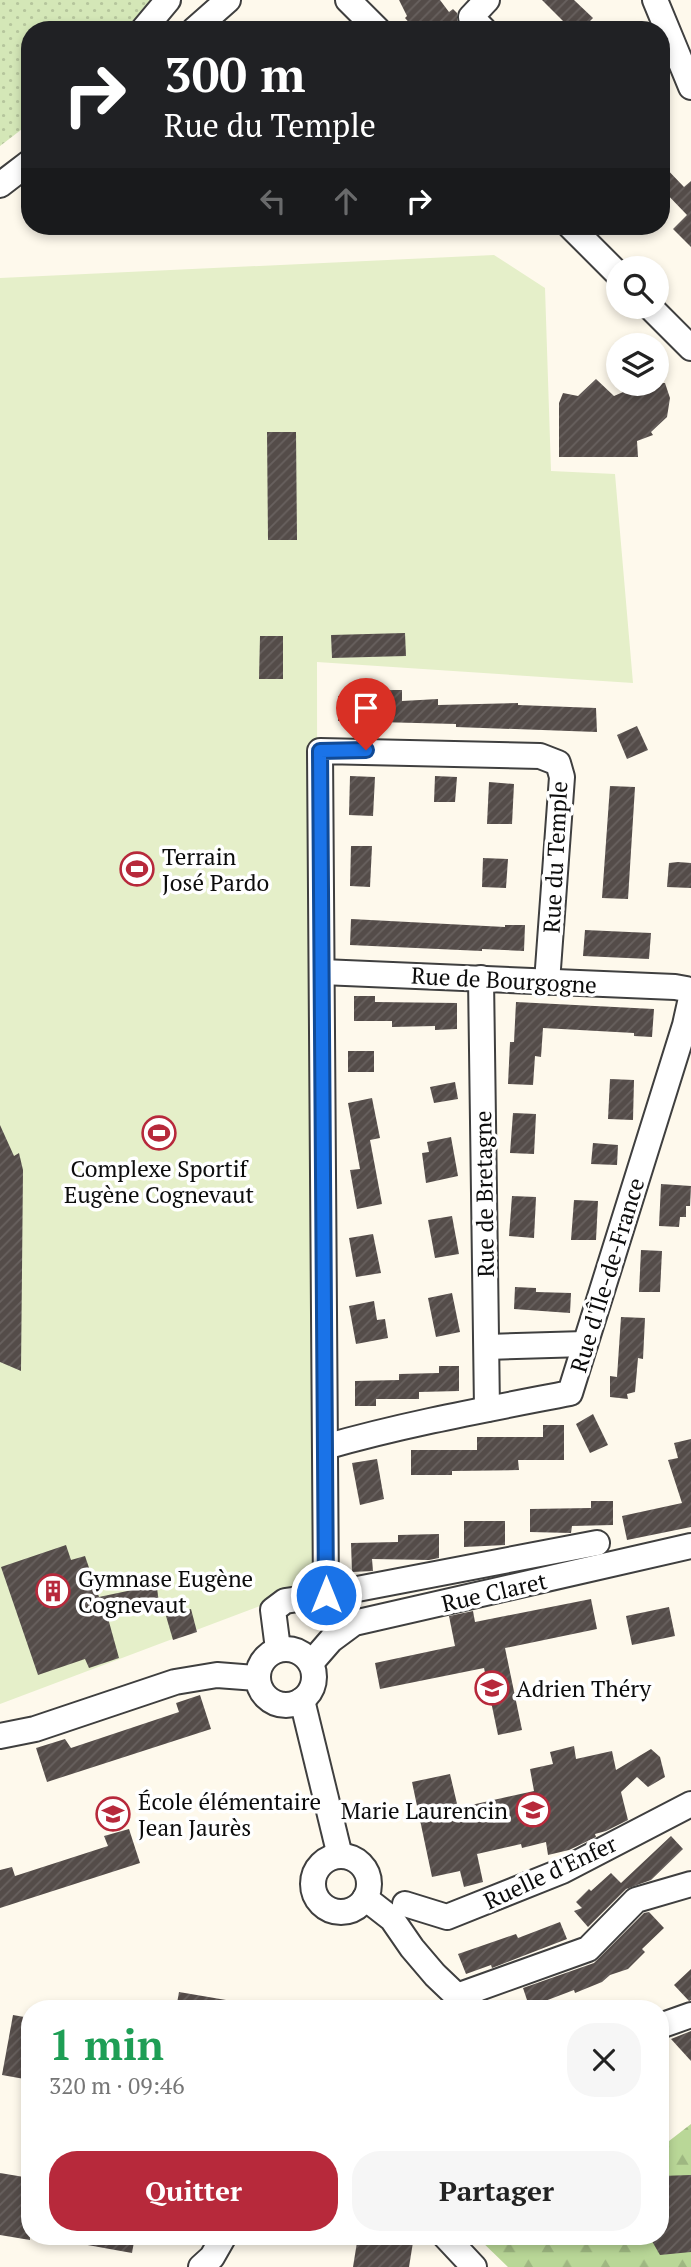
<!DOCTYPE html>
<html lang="fr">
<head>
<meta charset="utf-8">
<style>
  :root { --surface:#fff; --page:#f6f6f6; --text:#222; --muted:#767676; --accent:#b7293b }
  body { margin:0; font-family:"PT Serif",serif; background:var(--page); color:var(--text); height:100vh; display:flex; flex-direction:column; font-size:26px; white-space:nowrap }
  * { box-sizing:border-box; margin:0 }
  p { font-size:23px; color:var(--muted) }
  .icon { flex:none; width:38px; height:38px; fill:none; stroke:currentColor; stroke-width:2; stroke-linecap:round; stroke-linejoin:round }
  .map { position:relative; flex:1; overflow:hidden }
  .details { position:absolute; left:21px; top:2000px; width:648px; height:245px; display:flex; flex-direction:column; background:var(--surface); border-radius:28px; box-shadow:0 4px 10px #0003 }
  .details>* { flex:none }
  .top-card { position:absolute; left:21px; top:21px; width:649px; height:214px; border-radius:28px; box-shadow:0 4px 10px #0003; background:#202124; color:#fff; overflow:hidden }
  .fabs { position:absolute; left:606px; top:256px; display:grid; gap:14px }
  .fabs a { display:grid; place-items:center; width:63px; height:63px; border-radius:50%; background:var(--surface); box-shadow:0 4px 10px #0003; font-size:35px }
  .pin { position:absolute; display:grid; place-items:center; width:60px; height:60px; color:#fff; margin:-72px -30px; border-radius:50% 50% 50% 0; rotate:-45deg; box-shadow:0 0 7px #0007 }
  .pin .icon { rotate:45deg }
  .me { position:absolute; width:77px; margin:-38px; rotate:0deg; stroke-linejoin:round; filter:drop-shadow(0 0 5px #0008) }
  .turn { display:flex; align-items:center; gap:24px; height:147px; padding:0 28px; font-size:32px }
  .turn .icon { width:91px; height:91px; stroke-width:2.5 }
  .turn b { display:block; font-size:49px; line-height:60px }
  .lanes { display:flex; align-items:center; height:66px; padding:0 28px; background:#0003; justify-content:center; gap:35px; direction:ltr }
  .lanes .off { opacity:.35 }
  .round { display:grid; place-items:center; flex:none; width:74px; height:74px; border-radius:28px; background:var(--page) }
  .head { display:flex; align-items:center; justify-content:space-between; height:119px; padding:0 28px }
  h1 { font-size:42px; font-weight:800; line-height:52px; color:#1e9e55 }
  .primary-button { display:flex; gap:14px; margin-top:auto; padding:14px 28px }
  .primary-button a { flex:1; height:80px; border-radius:28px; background:var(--accent); color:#fff; font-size:28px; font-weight:800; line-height:80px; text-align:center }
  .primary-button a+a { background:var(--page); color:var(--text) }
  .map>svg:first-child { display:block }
</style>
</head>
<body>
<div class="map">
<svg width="691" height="2267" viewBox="0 0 691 2267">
  <defs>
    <pattern id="grass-dots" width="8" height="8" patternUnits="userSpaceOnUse" patternTransform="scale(1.75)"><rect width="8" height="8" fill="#d4e7b7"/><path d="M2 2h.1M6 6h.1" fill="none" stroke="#b5c59c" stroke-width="1.8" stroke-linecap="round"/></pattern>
    <pattern id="forest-firs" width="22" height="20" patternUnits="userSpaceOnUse" patternTransform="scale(1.75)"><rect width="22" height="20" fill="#b9d797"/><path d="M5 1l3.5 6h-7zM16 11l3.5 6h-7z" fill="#9eb781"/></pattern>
    <pattern id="building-hatch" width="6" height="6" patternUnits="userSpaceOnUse" patternTransform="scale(1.75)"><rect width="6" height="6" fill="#544c49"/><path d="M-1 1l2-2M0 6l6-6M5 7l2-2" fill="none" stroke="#68615f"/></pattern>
  </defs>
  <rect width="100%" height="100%" fill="#fef9ec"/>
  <!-- grass -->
  <path fill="url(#grass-dots)" d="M0 0H152L124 30H30V123L0 146Z"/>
  <!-- forest -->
  <path fill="url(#forest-firs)" d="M691 2124V2267H508L477 2237 660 2236V2148Z"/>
  <!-- pitch -->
  <path fill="#e5efc9" d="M494 255 545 288 551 471 615 474 633 683 317 662 318 1584 0 1704V278Z"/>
  <!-- building -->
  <g fill="url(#building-hatch)">
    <path d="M399 0H440L449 12 453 9 457 13V20L460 26 456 30H416L405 18 407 16Z"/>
    <path d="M542 0H574L593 18 581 30H572Z"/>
    <path d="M662 164 684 187 691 181V247L673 229 687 215 662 189Z"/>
    <path d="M596 379 614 396 644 383H665L670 398 667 417 651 432 653 435 637 441 638 457H559V403L563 393 578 396Z"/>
    <path d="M267 432H296L297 540H268Z"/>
    <path d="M405 633 406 656 332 658 331 635Z"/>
    <path d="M260 636H283V679H259Z"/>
    <path d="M381 690H402V701L438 699V705L518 703V705L596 708 597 732 456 727V724L338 721V696H381Z"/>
    <path d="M637 726 648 750 627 759 617 735Z"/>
    <path d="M350 776 375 777 373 816 349 815Z"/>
    <path d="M435 776 457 777 455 802H434Z"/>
    <path d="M489 782 514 784 512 824H487Z"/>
    <path d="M610 786 635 787 628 899 602 898Z"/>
    <path d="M351 846H372L370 887 350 886Z"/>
    <path d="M483 858 508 859 506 888 482 887Z"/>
    <path d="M678 862 691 863V888L667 887 669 863Z"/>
    <path d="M351 919 505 927V925H525L524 951 482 949V951L350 945Z"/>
    <path d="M585 930 651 933 649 959 583 956Z"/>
    <path d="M354 996H375V1002L457 1003V1029L435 1030V1026L392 1027V1021H354Z"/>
    <path d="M516 1002 654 1009 652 1037 634 1036V1033L543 1028 541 1057 535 1056 533 1085 508 1084 510 1042H514Z"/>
    <rect x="348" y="1051" width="26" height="21"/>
    <path d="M610 1079 634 1080 633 1120 608 1119Z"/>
    <path d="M455 1082 458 1099 434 1103 430 1087Z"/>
    <path d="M372 1098 380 1138 370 1140 382 1204 357 1209 350 1170 360 1169 348 1103Z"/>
    <path d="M513 1113 536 1114 534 1154 510 1153Z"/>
    <path d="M0 1125 14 1156 19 1153 23 1170 21 1371 0 1362Z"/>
    <path d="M451 1137 458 1176 426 1183 422 1153 429 1152 427 1142Z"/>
    <path d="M593 1143 618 1145 617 1165 591 1164Z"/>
    <path d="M661 1184 691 1186 690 1206H686V1217H680L679 1227 659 1226Z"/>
    <path d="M512 1196 536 1197 534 1238 509 1236Z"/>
    <path d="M574 1200 598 1201 596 1240H571Z"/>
    <path d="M452 1216 459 1254 435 1258 428 1220Z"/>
    <path d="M373 1234 381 1273 356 1277 349 1238Z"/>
    <path d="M641 1250 662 1251 660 1292H639Z"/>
    <path d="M515 1287 536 1288V1292L571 1293 570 1313 514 1309Z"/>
    <path d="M452 1293 460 1332 436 1337 428 1298Z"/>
    <path d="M374 1301 377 1320 385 1319 388 1338 356 1344 349 1306Z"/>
    <path d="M621 1317 645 1318 643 1359 638 1358 635 1392 627 1394 628 1399 610 1397V1376L617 1377Z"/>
    <path d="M439 1366H459V1391L419 1392V1399H376V1406H355V1381L399 1380V1374L439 1373Z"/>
    <path d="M593 1414 608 1445 590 1453 576 1424Z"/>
    <path d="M543 1425H564V1460H518L519 1470 452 1471V1475H411V1450H477V1437H543Z"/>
    <path d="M691 1439V1527L627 1540 622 1516 682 1503 668 1460 678 1458 674 1443Z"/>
    <path d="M377 1459 384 1499 360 1505 352 1463Z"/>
    <path d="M591 1501H613V1525L572 1526 571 1533 530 1532V1509L591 1508Z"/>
    <path d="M464 1521H505V1545L464 1547Z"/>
    <path d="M439 1534V1558L429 1560 372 1559 373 1571 352 1572 351 1543 398 1542V1535Z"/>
    <path d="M66 1545 71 1560 85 1556 99 1597 151 1586V1589L157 1588 159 1603 106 1611 119 1658 89 1668 85 1659 38 1675 1 1567Z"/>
    <path d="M591 1599 597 1629 505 1648 522 1730 498 1735 484 1668 380 1689 375 1663 455 1646 449 1616 473 1611 475 1622Z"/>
    <path d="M669 1607 675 1636 632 1645 626 1616Z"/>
    <path d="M191 1609 197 1632 173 1640 166 1616Z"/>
    <path d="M200 1695 211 1729 47 1782 36 1748 65 1739 71 1748 179 1712 176 1703Z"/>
    <path d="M574 1746 576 1759 612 1751 616 1770 651 1749 660 1757 665 1777 648 1787 637 1777 621 1792 628 1820 606 1831 595 1834 596 1837 569 1850 548 1855 546 1842 522 1848 521 1844 477 1854 483 1882 464 1887 460 1871 432 1877 412 1782 450 1774 458 1808 534 1791 530 1769 553 1764 550 1752Z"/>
    <path d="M129 1829 140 1863 0 1908V1870L12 1867 15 1876 108 1846 104 1836Z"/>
    <path d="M671 1836 683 1849 651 1880 626 1889 588 1927 574 1911 582 1908 576 1902 589 1889 591 1891 611 1873 621 1883Z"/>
    <path d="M649 1912 664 1928 642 1949 645 1952 628 1969 610 1975 602 1982 575 1993 574 1990 537 2004 535 2000 528 2003 523 1988 594 1963 644 1913Z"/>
    <path d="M560 1922 567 1939 492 1968 491 1965 466 1974 458 1954 516 1934 518 1938Z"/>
    <path d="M691 1969V2000L689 2001 674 1985Z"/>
    <path d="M179 1992 232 2001 231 2009H176Z"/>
    <path d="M13 2015 30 2018V2080L2 2075Z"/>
    <path d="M691 2031V2061L671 2039Z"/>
    <path d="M0 2173 30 2178V2240L0 2235Z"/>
    <path d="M691 2175V2252L660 2255 649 2236H660V2176Z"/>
    <path d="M83 2236H135L132 2253 82 2244Z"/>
    <path d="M358 2236H414L409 2267H353Z"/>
  </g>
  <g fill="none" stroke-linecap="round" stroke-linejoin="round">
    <defs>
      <g id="minor">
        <path d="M348 0 378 30"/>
        <path d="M655 0 691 87"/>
        <path d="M143 30 168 0"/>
        <path d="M194 30 228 0"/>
        <path d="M484 30 471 17 487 0"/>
        <path d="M0 185 30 162"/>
        <path d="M570 226 618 274"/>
        <path d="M649 306 691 348"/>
        <path d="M322 972 675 987 686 989 691 997"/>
        <path d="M481 978 487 1409"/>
        <path d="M487 1347 585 1344"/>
        <path d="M325 1447C405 1424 488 1409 570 1393L685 1025 691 998"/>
        <path d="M326 1595 597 1543"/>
        <circle cx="286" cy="1677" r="28"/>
        <path d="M278 1649 273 1610 285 1601 326 1595 320 751 540 756 558 763 562 777 547 982"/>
        <path d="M311 1663 331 1640 354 1623 691 1546"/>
        <path d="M302 1700 340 1856"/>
        <path d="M0 1736 35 1729 175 1682 217 1675 257 1678"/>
        <circle cx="341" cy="1884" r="28"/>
        <path d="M365 1898 392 1919 412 1948 435 1975 457 1996 475 2009"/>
        <path d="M405 1904 447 1917 562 1871 691 1804"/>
        <path d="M457 1996 588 1949 636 1900 691 1884"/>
        <path d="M660 2026 691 2015"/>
        <path d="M445 2236 474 2267"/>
        <path d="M201 2267 212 2257 224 2236"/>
      </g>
    </defs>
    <!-- minor casing -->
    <use href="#minor" stroke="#3f3f3f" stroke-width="28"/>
    <!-- minor -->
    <use href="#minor" stroke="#fff" stroke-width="24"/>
  </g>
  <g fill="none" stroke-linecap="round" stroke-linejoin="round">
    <defs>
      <path id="route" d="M326 1595 320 751 366 750"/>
    </defs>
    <!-- route casing -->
    <use href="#route" stroke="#114b97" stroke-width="18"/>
    <!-- route -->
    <use href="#route" stroke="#1a73e8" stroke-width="12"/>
  </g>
  <!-- icons -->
  <defs>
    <symbol id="stadium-ring" viewBox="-11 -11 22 22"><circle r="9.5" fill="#fff" stroke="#b7293b" stroke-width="1.5"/><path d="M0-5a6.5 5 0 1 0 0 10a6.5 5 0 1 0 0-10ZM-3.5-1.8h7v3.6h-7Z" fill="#b7293b"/></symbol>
    <symbol id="building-ring" viewBox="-11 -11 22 22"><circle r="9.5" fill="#fff" stroke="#b7293b" stroke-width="1.5"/><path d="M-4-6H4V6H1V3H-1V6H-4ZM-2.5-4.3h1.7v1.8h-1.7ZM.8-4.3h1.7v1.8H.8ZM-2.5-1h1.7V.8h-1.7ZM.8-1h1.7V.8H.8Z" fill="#b7293b"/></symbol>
    <symbol id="school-ring" viewBox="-11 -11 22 22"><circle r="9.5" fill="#fff" stroke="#b7293b" stroke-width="1.5"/><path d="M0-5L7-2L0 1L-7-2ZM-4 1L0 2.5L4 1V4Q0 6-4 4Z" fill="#b7293b"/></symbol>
  </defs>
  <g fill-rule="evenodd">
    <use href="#stadium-ring" x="118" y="850" width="38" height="38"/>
    <use href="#stadium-ring" x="140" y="1114" width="38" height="38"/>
    <use href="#building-ring" x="34" y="1572" width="38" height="38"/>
    <use href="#school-ring" x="473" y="1669" width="38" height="38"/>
    <use href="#school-ring" x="514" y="1791" width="38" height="38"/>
    <use href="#school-ring" x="94" y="1795" width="38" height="38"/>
  </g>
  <g text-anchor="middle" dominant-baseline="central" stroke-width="7" stroke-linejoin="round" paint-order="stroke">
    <!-- poi labels -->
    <g font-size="23" fill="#0c0c0c" stroke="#fff" text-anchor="start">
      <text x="162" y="856">Terrain<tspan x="162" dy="26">José Pardo</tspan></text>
      <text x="159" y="1168" text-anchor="middle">Complexe Sportif<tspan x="159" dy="26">Eugène Cognevaut</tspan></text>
      <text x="78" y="1578">Gymnase Eugène<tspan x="78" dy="26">Cognevaut</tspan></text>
      <text x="516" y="1688">Adrien Théry</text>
      <text x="138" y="1801">École élémentaire<tspan x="138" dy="26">Jean Jaurès</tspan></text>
      <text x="508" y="1810" text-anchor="end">Marie Laurencin</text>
    </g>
    <!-- street labels -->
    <g font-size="23" fill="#0c0c0c" stroke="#fff">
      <text transform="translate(555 857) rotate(-87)">Rue du Temple</text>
      <text transform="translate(504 980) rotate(3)">Rue de Bourgogne</text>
      <text transform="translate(484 1194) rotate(-91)">Rue de Bretagne</text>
      <text transform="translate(607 1275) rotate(-73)">Rue d'Île-de-France</text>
      <text transform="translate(494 1592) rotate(-13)">Rue Claret</text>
      <text transform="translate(550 1872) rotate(-25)">Ruelle d'Enfer</text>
    </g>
  </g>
</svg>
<div class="fabs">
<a><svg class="icon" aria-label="search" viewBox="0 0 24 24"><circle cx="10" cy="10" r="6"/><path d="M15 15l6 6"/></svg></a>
<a><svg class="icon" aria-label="layers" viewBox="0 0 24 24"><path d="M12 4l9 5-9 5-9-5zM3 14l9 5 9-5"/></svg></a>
</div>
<div class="pin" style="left:366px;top:750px;background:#d93025"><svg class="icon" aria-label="arrive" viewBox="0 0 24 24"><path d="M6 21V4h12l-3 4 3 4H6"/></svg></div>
<svg class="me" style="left:326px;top:1595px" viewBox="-20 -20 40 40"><circle r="17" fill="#1a73e8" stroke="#fff" stroke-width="3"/><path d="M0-11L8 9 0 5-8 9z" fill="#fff"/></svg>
<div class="top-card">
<div class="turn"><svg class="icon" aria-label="right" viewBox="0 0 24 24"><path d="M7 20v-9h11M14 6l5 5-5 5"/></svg><div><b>300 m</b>Rue du Temple</div></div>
<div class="lanes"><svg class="icon off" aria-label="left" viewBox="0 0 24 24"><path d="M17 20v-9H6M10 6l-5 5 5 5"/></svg><svg class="icon off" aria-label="ahead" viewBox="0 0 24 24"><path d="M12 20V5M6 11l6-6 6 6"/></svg><svg class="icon" aria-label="right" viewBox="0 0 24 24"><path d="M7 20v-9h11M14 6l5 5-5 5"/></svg></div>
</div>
<section class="details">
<div class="head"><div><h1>1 min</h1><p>320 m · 09:46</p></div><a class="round"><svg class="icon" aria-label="close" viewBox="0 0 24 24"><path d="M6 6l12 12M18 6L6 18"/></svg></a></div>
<div class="primary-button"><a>Quitter</a><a>Partager</a></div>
</section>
</div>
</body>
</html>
